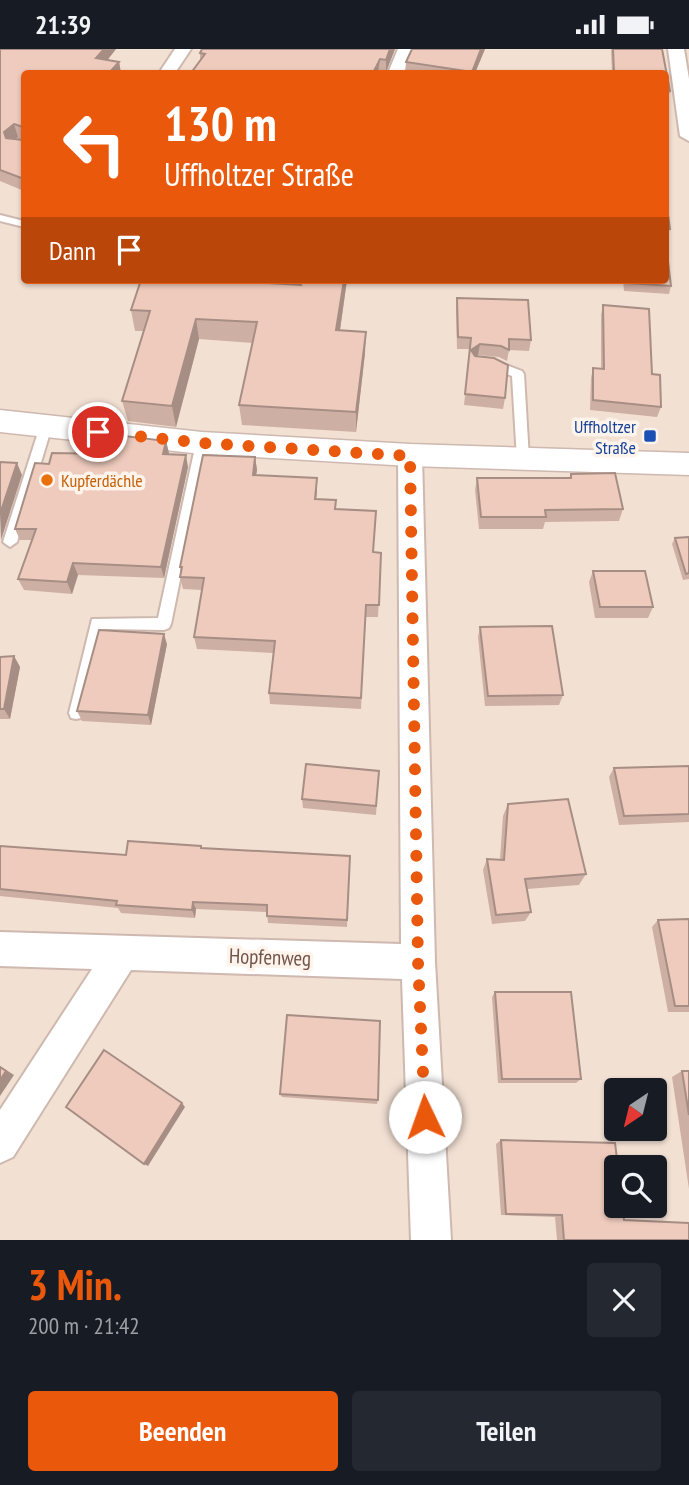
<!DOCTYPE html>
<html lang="de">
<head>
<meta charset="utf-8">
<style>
  :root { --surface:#171b24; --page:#242831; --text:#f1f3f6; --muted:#9ea1a6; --accent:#ea580c }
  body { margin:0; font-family:"PT Sans Narrow",sans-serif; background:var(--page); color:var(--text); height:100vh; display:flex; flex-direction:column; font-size:26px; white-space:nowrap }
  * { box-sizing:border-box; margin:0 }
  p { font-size:23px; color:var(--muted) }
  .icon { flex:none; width:38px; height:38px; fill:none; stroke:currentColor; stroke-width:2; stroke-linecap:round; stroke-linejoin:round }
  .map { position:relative; height:1191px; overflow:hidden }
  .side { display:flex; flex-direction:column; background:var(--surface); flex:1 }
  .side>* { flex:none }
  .hud { position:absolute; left:21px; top:21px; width:648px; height:214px; border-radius:7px; box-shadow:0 2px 5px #0004; background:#ea580c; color:#fff; overflow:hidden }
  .needle { width:46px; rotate:215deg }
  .fabs { position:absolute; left:604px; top:1029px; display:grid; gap:14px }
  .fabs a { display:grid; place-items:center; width:63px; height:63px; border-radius:7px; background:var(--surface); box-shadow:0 2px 5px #0004; font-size:35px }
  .pin { position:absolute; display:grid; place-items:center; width:60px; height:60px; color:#fff; margin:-30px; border:4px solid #fff; border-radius:50%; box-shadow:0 2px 7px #0007 }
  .me { position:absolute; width:77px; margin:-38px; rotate:357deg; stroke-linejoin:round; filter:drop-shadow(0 0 5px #0008) }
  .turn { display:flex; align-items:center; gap:24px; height:147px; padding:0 28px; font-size:32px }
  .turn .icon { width:91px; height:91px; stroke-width:2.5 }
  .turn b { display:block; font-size:49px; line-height:60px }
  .then { display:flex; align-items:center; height:66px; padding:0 28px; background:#0003; gap:14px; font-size:26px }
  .round { display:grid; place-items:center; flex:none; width:74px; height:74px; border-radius:7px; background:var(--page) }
  .headline { display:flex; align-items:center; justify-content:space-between; height:119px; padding:0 28px }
  h1 { font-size:42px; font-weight:800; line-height:52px; color:var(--accent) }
  .primary-button { display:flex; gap:14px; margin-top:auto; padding:14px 28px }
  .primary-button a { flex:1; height:80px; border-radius:7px; background:var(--accent); color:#fff; font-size:28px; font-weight:800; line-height:80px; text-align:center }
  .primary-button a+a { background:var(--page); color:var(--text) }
  .status { display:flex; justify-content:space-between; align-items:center; height:49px; padding:0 35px; background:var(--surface); direction:ltr }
  .status svg { height:19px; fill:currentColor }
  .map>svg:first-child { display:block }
</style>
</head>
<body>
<div class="status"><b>21:39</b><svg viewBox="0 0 49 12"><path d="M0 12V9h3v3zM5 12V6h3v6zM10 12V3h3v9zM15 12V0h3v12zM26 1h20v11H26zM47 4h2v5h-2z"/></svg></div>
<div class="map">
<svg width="689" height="1191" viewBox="0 0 689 1191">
  <rect width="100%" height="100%" fill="#fbefe5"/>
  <!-- residential -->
  <path fill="#f2e0d3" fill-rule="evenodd" d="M0 0H689V1191H0ZM24 24H665V231H24ZM616 1041H654V1080H616ZM616 1118H654V1157H616Z"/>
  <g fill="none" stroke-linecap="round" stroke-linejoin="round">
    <defs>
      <g id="service">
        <path d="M0 166 24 172V178L0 172Z"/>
        <path d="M490 310 522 322 524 325 529 410 527 413H519L517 410 512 327 486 317V311Z"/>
        <path d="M46 373 52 377 17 493 10 498 3 493 40 377Z"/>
        <path d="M202 390 208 394 171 575 169 579 164 581 103 580 83 664 81 669 76 670 71 669 69 664 92 570 158 569 196 394Z"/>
      </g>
      <g id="minor">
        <path d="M175 0H191L175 24H159Z"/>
        <path d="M398 0H414L404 24H388Z"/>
        <path d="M668 0H684L689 30V92L680 87Z"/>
        <path d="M410 397 419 400 422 406 435 913 451 1191H411L402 930 131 921 13 1108 0 1114V1061L92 920 0 917V883L401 895 398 406 401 400Z"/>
      </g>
      <path id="tertiary" d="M0 361 202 383 410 395 689 404V426L410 417 202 405 0 383Z"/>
    </defs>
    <!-- service casing -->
    <use href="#service" stroke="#ceb8af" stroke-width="4"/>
    <!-- minor casing -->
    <use href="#minor" stroke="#ceb8af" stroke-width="4"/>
    <!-- tertiary casing -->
    <use href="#tertiary" stroke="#ceb8af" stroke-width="3"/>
    <!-- service -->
    <use href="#service" fill="#fff" fill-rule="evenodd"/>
    <!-- minor -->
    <use href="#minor" fill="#fff" fill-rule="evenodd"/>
    <!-- tertiary -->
    <use href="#tertiary" fill="#fff" fill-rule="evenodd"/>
  </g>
  <!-- wall -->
  <g fill="#ceafa3">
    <path d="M0 0H116L107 11 119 13 121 24H24V142L0 132Z"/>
    <path d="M202 0H395L386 23 379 22 378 24H191L200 11V4Z"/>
    <path d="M412 0H485L475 24H405L406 13Z"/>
    <path d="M611 0H662L670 42 668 49H665V24H612Z"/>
    <path d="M665 151 670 180 667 188H665L671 237 669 245 624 242 623 231H665Z"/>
    <path d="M291 231H347L340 281 365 304 356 383 242 376 239 356 253 294 199 290 176 378 128 372 122 352 144 282H135L131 261 293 236Z"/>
    <path d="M457 249 531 291 529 302 509 301 507 312 499 308 478 306 477 308 505 349 503 360 464 356 470 300H457L456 260Z"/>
    <path d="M603 256 652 325 661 358 657 368 590 361 591 329 593 319H601V266Z"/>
    <path d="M166 392 169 405 188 418 164 529 78 526 72 545 24 541 18 530 32 491H20L15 480 49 415 111 405Z"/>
    <path d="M255 408 257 421 256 426 317 429 316 450 336 460 374 503 381 504 378 568H365L361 660 270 655 269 644 273 604 197 600 194 588 202 541 183 540 180 528 181 524 180 518Z"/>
    <path d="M571 425 623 460 619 472 545 473 543 480H479L475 441 477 429H569Z"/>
    <path d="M689 488V530L683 531 672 495 675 489Z"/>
    <path d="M593 522 653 558 648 569H595L589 533Z"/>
    <path d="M480 578 563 646 559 656 485 657 478 588Z"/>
    <path d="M167 595 151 676 82 672 77 662Z"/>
    <path d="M14 607 20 618 10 670H0V608Z"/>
    <path d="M689 717V773L619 776 609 728 614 719Z"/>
    <path d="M379 722 376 766 303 759 302 750Z"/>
    <path d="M508 755 586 825 579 836 527 840 531 863 525 872 492 875 483 821 487 810H500L503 767Z"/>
    <path d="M0 797 126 806 201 797 202 799 350 807 347 878 268 874 267 863 196 860 195 869 121 864 118 859 0 847Z"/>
    <path d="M689 870V963H668L652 878 658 871Z"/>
    <path d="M495 943 581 1030 576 1034H498L492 948Z"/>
    <path d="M682 1022H689V1140L672 1028Z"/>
    <path d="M280 1045 378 1051 377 1055 282 1048Z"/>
    <path d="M501 1091 624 1171 689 1191H557L555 1168 501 1166 496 1095Z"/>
  </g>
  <!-- shaded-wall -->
  <g fill="#a78e84">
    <path d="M104 0H116L99 22 96 9Z"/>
    <path d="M390 0H395L386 23V11Z"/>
    <path d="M481 0H485L475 24H471Z"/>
    <path d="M380 10 378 24H373Z"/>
    <path d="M119 13 121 24H109Z"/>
    <path d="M14 75 18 88 7 95 4 83Z"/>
    <path d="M344 231H347L337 302 336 281Z"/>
    <path d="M196 270 199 290 176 378 172 357Z"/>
    <path d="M366 283 365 304 356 383V363Z"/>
    <path d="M480 295 478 306 469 312 471 301Z"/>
    <path d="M166 392 169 404 166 417 163 405Z"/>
    <path d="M186 406 188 418 164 529 161 518Z"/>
    <path d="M255 408 257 421 254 439 253 426Z"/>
    <path d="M17 414 22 426 1 491 0 465Z"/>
    <path d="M317 429V442L315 463V450Z"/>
    <path d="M73 514 78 526 72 545 67 533Z"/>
    <path d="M164 585 167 595 151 676 148 666Z"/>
    <path d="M14 607 20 618 10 670 4 660Z"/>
    <path d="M193 853 196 860 195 869 192 861Z"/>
    <path d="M0 1017 14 1026 0 1047Z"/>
    <path d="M182 1054 185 1058 148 1117 144 1115Z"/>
  </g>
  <!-- building -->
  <g fill="#efcbbd" stroke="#a78e84" stroke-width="2" fill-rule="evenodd">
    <path d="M0 0H104L96 9 119 13 109 24H24V130L0 121ZM14 75 23 78 22 91 6 89 4 83Z"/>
    <path d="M202 0H390L386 11 380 10 373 24H275L253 22 251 24H191L205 5 200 4Z"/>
    <path d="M412 0H481L472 23 406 13Z"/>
    <path d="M613 0H662L670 42 665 41V24H614Z"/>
    <path d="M665 151H666L670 180H665Z"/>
    <path d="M665 188 671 237 627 234 626 231H665Z"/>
    <path d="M141 231H215L301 236 299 231H344L336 281 366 283 356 363 239 356 257 273 196 270 172 357 122 352 150 262 131 261Z"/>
    <path d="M457 249 528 251 531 291 509 290V301L501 297 480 295 471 301 475 307 494 309 508 316 505 349 465 345 471 289 458 288Z"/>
    <path d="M603 256 649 260 652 325 660 326 661 358 593 351V319L604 320Z"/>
    <path d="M116 386 166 392 163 405 186 406 161 518 73 514 67 533 18 530 36 480H15L35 414 49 415 52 404 111 405Z"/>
    <path d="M203 406 255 408 253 426 317 429 315 450 336 451 335 460 376 462 373 503 381 504 379 556H366L361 649 269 644 275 592 194 588 204 529 180 528 182 518H180Z"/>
    <path d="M0 413 17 414 0 465Z"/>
    <path d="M615 424 623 460 545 461 546 468H481L477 429H571V425Z"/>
    <path d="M689 488V524L686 525 675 489Z"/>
    <path d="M593 522H645L653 558H600Z"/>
    <path d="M552 577 563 646 488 647 480 578Z"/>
    <path d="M99 581 164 585 148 666 77 662Z"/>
    <path d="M14 607 4 660H0V608Z"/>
    <path d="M306 715 379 722 376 757 302 750Z"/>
    <path d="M689 717V765L624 767 614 719Z"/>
    <path d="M568 750 586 825 525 830 531 863 496 866 487 810 504 811 508 755Z"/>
    <path d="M128 792 201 797V799L350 807 347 871 267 867V856L193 853 192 861 116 856 117 852 0 840V797L126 806Z"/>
    <path d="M689 870V957H675L658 871Z"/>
    <path d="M495 943H571L581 1030H502Z"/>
    <path d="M287 966 380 972 378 1051 280 1045Z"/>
    <path d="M104 1001 182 1054 144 1115 66 1058Z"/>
    <path d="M0 1018 6 1022 0 1031Z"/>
    <path d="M682 1022H689V1066Z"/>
    <path d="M501 1091 615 1094 618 1118H616V1157H623L624 1171 689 1174V1191H564L562 1166 506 1165Z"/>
  </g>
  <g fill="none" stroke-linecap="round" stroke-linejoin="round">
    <!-- route -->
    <path stroke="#ea580c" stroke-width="12" stroke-dasharray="0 21.6" d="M98 383 202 394 410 407 418 913 425 1068"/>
  </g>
  <!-- markers -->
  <rect fill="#1a4fb4" stroke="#fef4eb" stroke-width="2.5" x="643" y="380" width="14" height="14" rx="3.5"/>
  <circle fill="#e8710a" stroke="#fef4eb" stroke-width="2.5" cx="47" cy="431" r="7"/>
  <g text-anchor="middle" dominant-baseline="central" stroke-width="7" stroke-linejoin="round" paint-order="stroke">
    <!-- transit labels -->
    <g font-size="18" fill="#164399" stroke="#fef4eb" text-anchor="end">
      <text x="636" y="377">Uffholtzer<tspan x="636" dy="21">Straße</tspan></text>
    </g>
    <!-- food labels -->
    <g font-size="18" fill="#c56008" stroke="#fef4eb" text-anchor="start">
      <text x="61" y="431">Kupferdächle</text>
    </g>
    <!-- near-street labels -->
    <g font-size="21" fill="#73544b" stroke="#fef4eb">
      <text transform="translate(270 908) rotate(2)">Hopfenweg</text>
    </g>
  </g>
</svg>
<div class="fabs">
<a><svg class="needle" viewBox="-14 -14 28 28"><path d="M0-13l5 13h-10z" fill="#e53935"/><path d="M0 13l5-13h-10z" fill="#9ea1a6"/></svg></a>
<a><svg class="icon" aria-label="search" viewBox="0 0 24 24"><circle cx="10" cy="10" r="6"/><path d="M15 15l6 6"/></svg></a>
</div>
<div class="pin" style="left:98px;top:383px;background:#d93025"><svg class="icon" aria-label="arrive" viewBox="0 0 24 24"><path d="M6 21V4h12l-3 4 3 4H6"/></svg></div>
<svg class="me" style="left:425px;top:1068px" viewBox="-20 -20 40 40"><circle r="19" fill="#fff"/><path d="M0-13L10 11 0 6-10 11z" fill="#ea580c"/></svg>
<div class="hud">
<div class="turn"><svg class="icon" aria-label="left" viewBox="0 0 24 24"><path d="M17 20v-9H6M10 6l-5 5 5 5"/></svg><div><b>130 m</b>Uffholtzer Straße</div></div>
<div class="then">Dann<svg class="icon" aria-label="arrive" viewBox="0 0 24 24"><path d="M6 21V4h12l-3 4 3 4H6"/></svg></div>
</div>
</div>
<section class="side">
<div class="headline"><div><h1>3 Min.</h1><p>200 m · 21:42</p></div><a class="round"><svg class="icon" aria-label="close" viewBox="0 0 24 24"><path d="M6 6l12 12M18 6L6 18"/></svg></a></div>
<div class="primary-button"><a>Beenden</a><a>Teilen</a></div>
</section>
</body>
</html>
